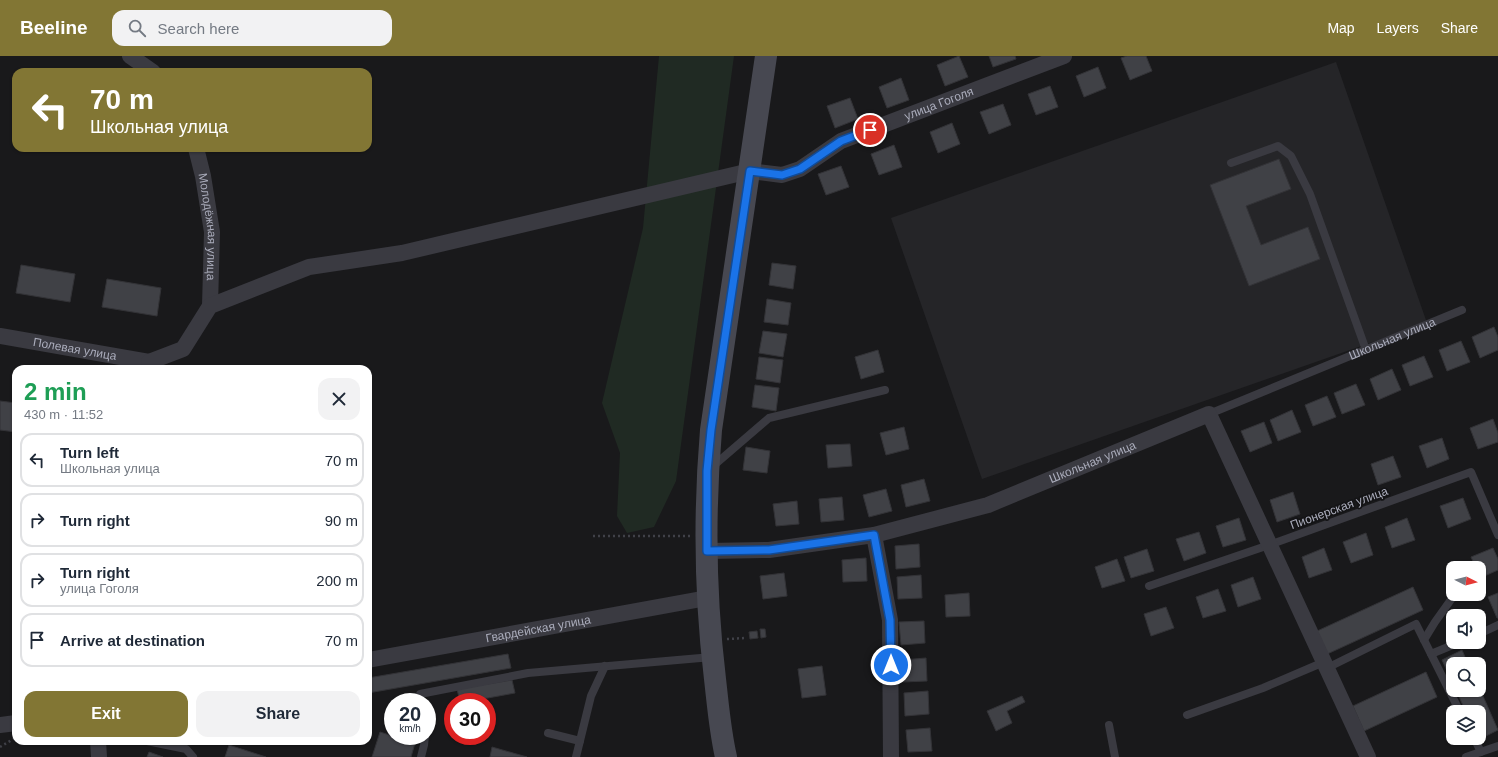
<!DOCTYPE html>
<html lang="en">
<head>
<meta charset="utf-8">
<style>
  :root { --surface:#fff; --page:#f2f2f3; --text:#1f2937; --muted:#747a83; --line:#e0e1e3; --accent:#827634 }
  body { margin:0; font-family:Arial,sans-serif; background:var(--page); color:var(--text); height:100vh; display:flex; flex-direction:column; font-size:15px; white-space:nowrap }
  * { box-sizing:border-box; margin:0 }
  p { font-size:13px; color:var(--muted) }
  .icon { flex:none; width:22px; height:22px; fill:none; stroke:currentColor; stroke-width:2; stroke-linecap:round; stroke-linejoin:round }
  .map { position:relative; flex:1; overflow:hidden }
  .sheet { position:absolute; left:12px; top:309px; width:360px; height:380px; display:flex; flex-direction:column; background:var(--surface); border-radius:12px; box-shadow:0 1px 3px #0004 }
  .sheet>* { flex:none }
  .hud { position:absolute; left:12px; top:12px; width:360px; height:84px; border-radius:12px; box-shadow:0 1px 3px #0004; background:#827634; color:#fff; overflow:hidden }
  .needle { width:26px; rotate:96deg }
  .fabs { position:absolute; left:1446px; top:505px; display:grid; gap:8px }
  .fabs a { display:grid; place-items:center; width:40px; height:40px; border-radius:8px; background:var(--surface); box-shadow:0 1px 3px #0004; font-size:20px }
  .speed { position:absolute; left:384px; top:637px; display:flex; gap:8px; font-size:20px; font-weight:700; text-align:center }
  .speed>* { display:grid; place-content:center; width:52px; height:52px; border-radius:50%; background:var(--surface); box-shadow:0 1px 3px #0004; line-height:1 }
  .speed small { font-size:10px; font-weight:400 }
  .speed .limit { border:6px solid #d22; background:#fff; color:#111 }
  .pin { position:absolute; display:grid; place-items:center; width:34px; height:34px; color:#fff; margin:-17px; border:2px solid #fff; border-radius:50%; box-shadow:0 1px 4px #0007 }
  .me { position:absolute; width:44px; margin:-22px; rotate:0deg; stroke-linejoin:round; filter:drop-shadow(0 0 3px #0008) }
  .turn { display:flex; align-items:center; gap:14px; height:84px; padding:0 12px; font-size:18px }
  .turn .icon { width:52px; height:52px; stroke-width:2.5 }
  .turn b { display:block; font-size:28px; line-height:34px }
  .round { display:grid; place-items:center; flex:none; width:42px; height:42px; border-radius:12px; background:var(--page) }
  .summary { display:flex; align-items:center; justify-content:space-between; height:68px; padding:0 12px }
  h1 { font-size:24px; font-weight:700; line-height:30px; color:#1e9e55 }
  .cta { display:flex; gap:8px; margin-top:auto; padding:8px 12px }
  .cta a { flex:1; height:46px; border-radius:12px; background:var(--accent); color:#fff; font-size:16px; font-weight:700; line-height:46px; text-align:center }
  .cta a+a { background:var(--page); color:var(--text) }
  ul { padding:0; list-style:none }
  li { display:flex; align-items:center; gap:12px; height:54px; margin:0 8px 6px; padding:0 4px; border:2px solid var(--line); border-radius:12px }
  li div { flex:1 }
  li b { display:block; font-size:15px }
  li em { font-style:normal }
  header { display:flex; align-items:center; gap:24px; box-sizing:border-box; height:56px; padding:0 20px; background:var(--accent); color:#fff }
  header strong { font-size:19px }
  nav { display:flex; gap:22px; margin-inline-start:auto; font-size:14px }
  .search { width:280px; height:36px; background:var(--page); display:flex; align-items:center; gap:10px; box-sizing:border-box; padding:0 14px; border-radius:12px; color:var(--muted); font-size:15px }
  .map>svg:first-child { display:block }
</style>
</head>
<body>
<header>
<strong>Beeline</strong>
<div class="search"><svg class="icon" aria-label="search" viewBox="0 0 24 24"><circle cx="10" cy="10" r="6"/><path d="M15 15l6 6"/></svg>Search here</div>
<nav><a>Map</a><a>Layers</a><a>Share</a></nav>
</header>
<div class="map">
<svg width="1498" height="701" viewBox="0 0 1498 701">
  <rect width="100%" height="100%" fill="#19191b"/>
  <!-- built -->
  <path fill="#252528" d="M1336 6 1427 267 982 423 891 162Z"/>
  <!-- green -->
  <path fill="#202a23" d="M659 0H734L676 425 654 471 627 477 617 460 620 397 602 347 643 172Z"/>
  <!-- building -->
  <g fill="#404146" stroke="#333337">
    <path d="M959 0 968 21 945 30 937 9Z"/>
    <path d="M989 0H1015L1016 3 993 11Z"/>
    <path d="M1127 0H1146L1152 15 1130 24 1121 2Z"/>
    <path d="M1098 11 1106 32 1084 41 1076 20Z"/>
    <path d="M901 22 909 44 887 52 879 31Z"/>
    <path d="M1050 30 1058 51 1036 59 1028 38Z"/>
    <path d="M850 42 858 63 835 72 827 50Z"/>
    <path d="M1003 48 1011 69 989 78 980 56Z"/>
    <path d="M952 67 960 88 938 97 930 76Z"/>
    <path d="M894 89 902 111 879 119 871 98Z"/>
    <path d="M1279 103 1291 133 1246 150 1261 189 1308 171 1320 203 1249 230 1210 129Z"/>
    <path d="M841 110 849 131 826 139 818 118Z"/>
    <path d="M772 207 796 210 793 233 769 229Z"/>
    <path d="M21 209 75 218 70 246 16 237Z"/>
    <path d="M107 223 161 232 157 260 102 251Z"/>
    <path d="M767 243 791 247 788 269 764 266Z"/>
    <path d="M1494 271 1498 281V294L1480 302 1472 281Z"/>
    <path d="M763 275 787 278 783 301 759 297Z"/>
    <path d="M1461 285 1470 306 1447 315 1439 294Z"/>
    <path d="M878 294 884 316 861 323 855 301Z"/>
    <path d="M1424 300 1433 321 1410 330 1402 309Z"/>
    <path d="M759 301 783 304 780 327 756 323Z"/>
    <path d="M1392 313 1401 334 1378 344 1370 323Z"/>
    <path d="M1356 328 1365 349 1342 358 1334 337Z"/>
    <path d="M755 329 779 332 776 355 752 351Z"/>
    <path d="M1327 340 1336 361 1313 370 1305 349Z"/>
    <path d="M0 345 16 347V376L0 374Z"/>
    <path d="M1292 354 1301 376 1278 385 1270 364Z"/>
    <path d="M1493 363 1498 377V386L1478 393 1470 372Z"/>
    <path d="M1264 366 1272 387 1250 396 1241 375Z"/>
    <path d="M904 371 909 393 886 399 880 377Z"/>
    <path d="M1442 382 1449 403 1427 412 1419 390Z"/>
    <path d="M850 388 852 410 828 412 826 389Z"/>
    <path d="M746 391 770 395 767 417 743 414Z"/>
    <path d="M1393 400 1401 421 1378 429 1371 408Z"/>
    <path d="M924 423 930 445 906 451 901 429Z"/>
    <path d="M886 433 892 455 869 461 863 439Z"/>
    <path d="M1293 436 1300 458 1277 466 1270 444Z"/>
    <path d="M842 441 844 464 821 466 819 443Z"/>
    <path d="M1463 442 1471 463 1448 472 1440 450Z"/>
    <path d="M797 445 799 468 776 470 773 448Z"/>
    <path d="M1239 462 1246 484 1223 491 1216 470Z"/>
    <path d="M1407 462 1415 484 1392 492 1385 471Z"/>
    <path d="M1199 476 1206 497 1184 505 1176 483Z"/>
    <path d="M1366 477 1373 499 1351 507 1343 486Z"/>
    <path d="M919 488 920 511 896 513 895 490Z"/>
    <path d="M1324 492 1332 514 1309 522 1302 501Z"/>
    <path d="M1493 492 1498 503V514L1480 522 1479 512H1476L1471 501Z"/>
    <path d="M1147 493 1154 515 1131 522 1124 501Z"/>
    <path d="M866 502 867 525 843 526 842 504Z"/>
    <path d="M1117 503 1125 525 1102 532 1095 511Z"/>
    <path d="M784 517 787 540 763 543 760 520Z"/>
    <path d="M921 519 922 542 898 543 897 521Z"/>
    <path d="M1253 521 1261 543 1238 551 1231 529Z"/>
    <path d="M1413 531 1423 554 1325 599 1315 576Z"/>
    <path d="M1218 533 1226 555 1203 562 1196 541Z"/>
    <path d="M969 537 970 560 946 561 945 539Z"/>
    <path d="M1498 537V562H1497L1488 541Z"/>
    <path d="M1166 551 1174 572 1151 580 1144 558Z"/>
    <path d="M924 565 925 587 901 589 899 566Z"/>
    <path d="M760 573H765L766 581 761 582Z"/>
    <path d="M757 575 758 582 750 583 749 576Z"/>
    <path d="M1462 594 1468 608H1453V628L1442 604Z"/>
    <path d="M508 598 511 612 368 637V622Z"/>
    <path d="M926 602 927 625 903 626 902 604Z"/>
    <path d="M822 610 826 639 802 642 798 613Z"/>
    <path d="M1426 616 1437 641 1364 675 1353 650Z"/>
    <path d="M512 624 515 637 466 646H460L457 633Z"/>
    <path d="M1479 631 1498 674 1478 684 1479 656H1466L1456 634H1479Z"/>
    <path d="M928 635 929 658 905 660 904 637Z"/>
    <path d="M1022 640 1025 646 1007 655 1012 667 996 675 987 655Z"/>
    <path d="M930 672 932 695 908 696 906 674Z"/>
    <path d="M380 676 415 687 411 701H372Z"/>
    <path d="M229 689 266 701H225Z"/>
    <path d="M492 691 527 701H490Z"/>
    <path d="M149 696 163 701H147Z"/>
  </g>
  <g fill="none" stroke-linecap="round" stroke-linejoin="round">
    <!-- path -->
    <g stroke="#404148" stroke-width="2.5" stroke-dasharray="2 3" stroke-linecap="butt">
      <path d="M593 480H690"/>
      <path d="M727 583 746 582"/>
      <path d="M0 691 15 682"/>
    </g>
    <!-- lane -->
    <g stroke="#3a3a41" stroke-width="8">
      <path d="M1231 107 1278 90 1291 100 1310 138 1366 294"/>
      <path id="s1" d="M1209 358 1462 254"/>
      <path d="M712 411 769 362 885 334"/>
      <path d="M1149 530 1269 489 1471 416 1498 479"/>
      <path d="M1479 578 1498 569"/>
      <path d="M1424 584 1435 566 1455 538"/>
      <path d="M1431 598 1460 586"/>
      <path d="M1327 612 1416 568 1460 656"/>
      <path d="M418 646 420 638 528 617 712 601"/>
      <path d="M1187 659 1263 632 1324 606"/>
      <path d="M1109 669 1115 701"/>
      <path d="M548 677 580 685"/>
      <path d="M1474 682 1481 696"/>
      <path d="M147 685 186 693 193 701"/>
      <path d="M421 701 424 689 425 680"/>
      <path d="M576 701 591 640 605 610"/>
      <path d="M1466 701 1498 690"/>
    </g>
    <!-- street -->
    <g stroke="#3a3a41" stroke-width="16">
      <path d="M130 0 153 16"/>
      <path id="s2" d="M196 92 203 120 212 176 210 250"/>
      <path id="s3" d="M0 280 149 306"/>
      <path id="s4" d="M155 313 149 306 183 293 210 250 309 211 402 197 750 115 782 119 800 113 841 85 1064 0"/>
      <path d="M874 479 890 564 891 701"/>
      <path id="s5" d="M707 495 769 494 874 479 988 449 1209 358 1368 701"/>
      <path id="s6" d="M368 604 707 542"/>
      <path d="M0 669 16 667"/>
      <path d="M98 685 99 701"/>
    </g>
    <!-- secondary -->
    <path stroke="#474851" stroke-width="22" d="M726 701C720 675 718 649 715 623 705 540 704 457 711 374L766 0"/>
  </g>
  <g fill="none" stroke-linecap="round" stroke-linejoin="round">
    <defs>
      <path id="route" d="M870 74 841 85 800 113 782 119 750 115 711 374 707 415V495L769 494 874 479 890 564 891 609"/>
    </defs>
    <!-- route casing -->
    <use href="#route" stroke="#114b97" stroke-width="10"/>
    <!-- route -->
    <use href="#route" stroke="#1a73e8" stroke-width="7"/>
  </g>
  <g text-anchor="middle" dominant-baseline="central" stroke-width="3.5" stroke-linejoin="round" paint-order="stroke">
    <!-- street labels -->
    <g font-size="12" fill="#abadbc" stroke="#141416">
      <text stroke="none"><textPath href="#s4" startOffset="860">улица Гоголя</textPath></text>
      <text stroke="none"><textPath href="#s2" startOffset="80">Молодёжная улица</textPath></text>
      <text stroke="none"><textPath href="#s1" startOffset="198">Школьная улица</textPath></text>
      <text stroke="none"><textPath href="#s3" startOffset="76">Полевая улица</textPath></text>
      <text stroke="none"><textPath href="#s5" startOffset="399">Школьная улица</textPath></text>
      <text transform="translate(1339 452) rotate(-20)">Пионерская улица</text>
      <text stroke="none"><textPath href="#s6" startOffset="173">Гвардейская улица</textPath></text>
    </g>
  </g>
</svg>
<div class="fabs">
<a><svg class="needle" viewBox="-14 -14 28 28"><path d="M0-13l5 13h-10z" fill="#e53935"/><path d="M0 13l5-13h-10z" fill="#747a83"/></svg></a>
<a><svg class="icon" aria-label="sound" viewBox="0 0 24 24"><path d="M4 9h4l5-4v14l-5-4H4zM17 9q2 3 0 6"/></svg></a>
<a><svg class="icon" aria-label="search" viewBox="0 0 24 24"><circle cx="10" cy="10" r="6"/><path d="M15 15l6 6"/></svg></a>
<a><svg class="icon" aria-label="layers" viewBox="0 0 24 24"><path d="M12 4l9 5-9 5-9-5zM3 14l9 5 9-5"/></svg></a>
</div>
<div class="speed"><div>20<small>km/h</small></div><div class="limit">30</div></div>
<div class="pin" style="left:870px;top:74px;background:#d93025"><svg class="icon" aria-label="arrive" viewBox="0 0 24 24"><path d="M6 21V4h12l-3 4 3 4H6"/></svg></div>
<svg class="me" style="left:891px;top:609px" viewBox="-20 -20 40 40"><circle r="17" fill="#1a73e8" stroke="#fff" stroke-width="3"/><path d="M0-11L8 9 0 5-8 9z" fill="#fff"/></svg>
<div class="hud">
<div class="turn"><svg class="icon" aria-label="left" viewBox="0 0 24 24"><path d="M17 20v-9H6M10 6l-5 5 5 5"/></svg><div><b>70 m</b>Школьная улица</div></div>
</div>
<section class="sheet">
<div class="summary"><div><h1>2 min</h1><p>430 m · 11:52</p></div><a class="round"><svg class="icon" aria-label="close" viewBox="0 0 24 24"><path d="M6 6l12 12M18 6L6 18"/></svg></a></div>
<ul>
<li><svg class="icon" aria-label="left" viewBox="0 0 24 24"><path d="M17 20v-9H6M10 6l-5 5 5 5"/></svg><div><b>Turn left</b><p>Школьная улица</p></div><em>70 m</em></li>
<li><svg class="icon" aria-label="right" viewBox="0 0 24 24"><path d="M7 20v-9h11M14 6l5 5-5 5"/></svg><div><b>Turn right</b></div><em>90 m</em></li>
<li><svg class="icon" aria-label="right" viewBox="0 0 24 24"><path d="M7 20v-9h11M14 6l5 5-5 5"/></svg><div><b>Turn right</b><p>улица Гоголя</p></div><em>200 m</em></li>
<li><svg class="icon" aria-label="arrive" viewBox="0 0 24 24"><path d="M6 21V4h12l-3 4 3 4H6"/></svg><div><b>Arrive at destination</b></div><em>70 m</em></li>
</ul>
<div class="cta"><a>Exit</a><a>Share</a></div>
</section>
</div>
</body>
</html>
